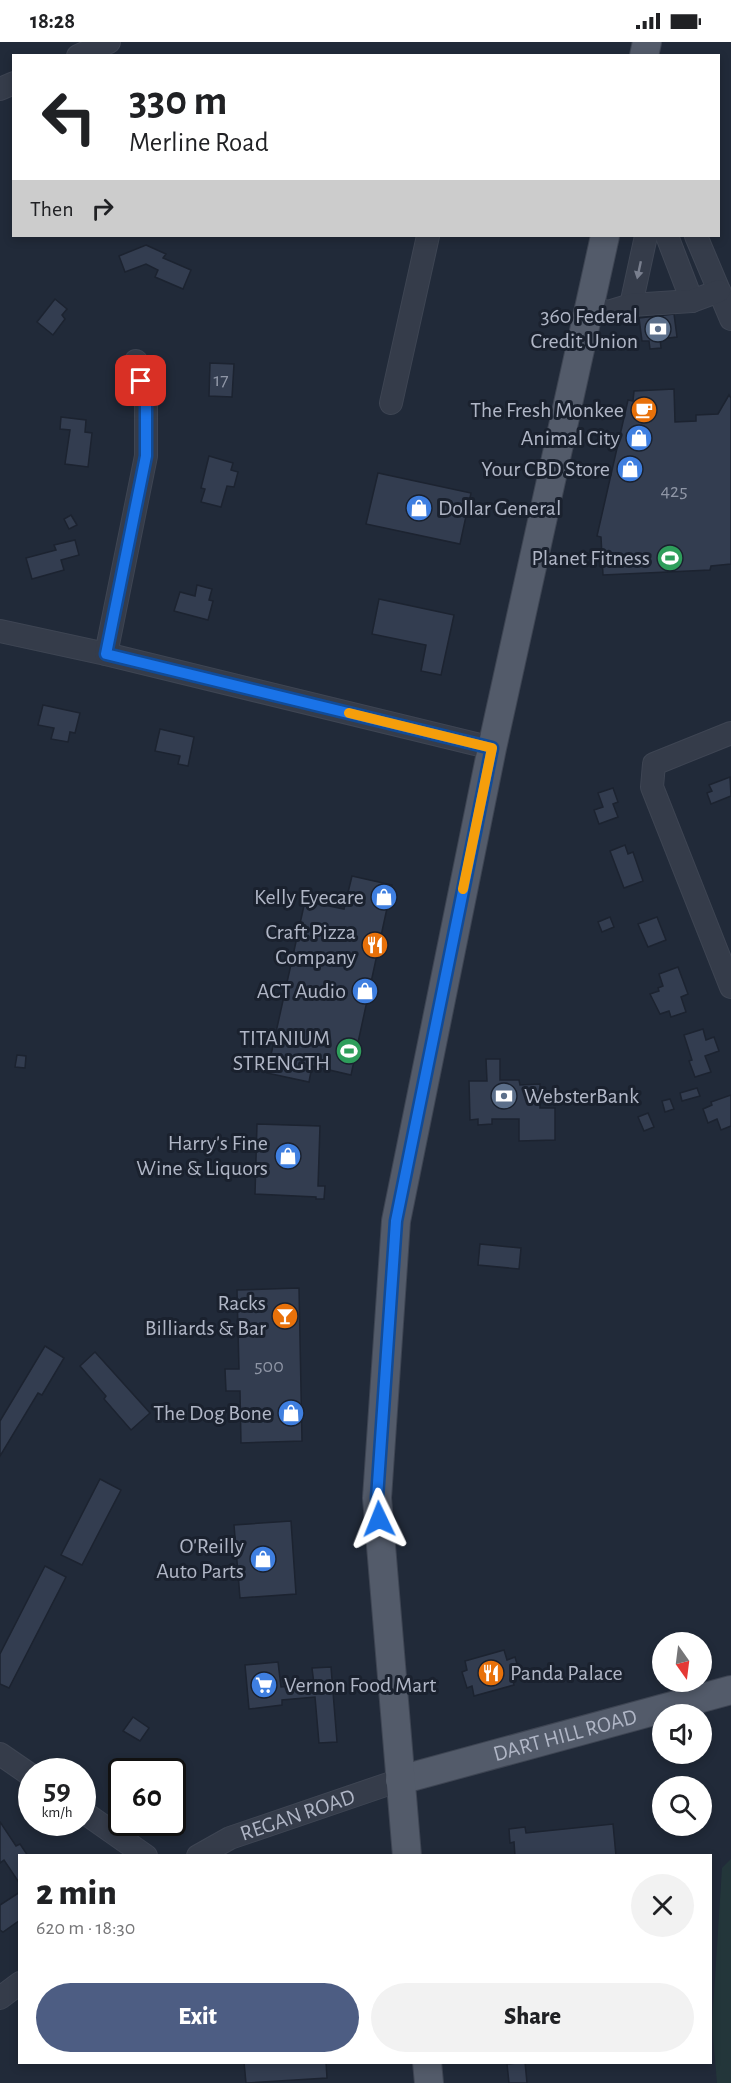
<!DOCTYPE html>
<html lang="en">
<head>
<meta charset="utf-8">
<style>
  :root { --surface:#fff; --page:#f2f2f2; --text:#202124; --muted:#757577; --accent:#4d5d83 }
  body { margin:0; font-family:"Alegreya Sans",sans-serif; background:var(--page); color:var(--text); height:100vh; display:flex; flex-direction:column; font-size:22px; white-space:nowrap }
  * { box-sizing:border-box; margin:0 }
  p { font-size:20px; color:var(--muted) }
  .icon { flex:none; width:33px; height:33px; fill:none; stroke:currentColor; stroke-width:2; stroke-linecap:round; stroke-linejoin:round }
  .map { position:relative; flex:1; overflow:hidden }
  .drawer { position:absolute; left:18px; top:1812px; width:694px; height:210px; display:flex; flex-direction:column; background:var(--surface); border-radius:0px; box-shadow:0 3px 9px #0003 }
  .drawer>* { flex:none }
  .top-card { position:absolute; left:12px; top:12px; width:708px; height:183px; border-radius:0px; box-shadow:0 3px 9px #0003; background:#fff; color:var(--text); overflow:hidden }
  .needle { width:39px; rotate:166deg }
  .fabs { position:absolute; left:652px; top:1590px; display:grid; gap:12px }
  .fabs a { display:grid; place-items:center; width:60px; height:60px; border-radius:50%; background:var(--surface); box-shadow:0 3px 9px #0003; font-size:30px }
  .speed { position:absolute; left:18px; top:1716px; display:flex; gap:12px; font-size:30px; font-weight:700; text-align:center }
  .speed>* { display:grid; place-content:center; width:78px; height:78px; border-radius:50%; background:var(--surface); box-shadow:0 3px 9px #0003; line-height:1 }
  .speed small { font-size:15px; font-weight:400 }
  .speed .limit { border:3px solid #111; border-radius:9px; background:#fff; color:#111 }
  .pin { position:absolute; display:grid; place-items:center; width:51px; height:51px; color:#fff; margin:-26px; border-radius:12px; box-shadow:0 3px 9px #0006 }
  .me { position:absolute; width:66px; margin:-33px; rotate:358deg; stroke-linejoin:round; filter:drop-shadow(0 0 4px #0008) }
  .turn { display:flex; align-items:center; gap:21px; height:126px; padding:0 18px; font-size:27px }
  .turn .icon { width:78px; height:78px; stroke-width:2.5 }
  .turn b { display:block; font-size:42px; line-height:51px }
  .then { display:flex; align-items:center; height:57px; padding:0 18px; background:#0003; gap:12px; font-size:22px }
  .round { display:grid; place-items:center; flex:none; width:63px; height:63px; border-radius:32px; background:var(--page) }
  .headline { display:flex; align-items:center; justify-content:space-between; height:102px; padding:0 18px }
  h1 { font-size:36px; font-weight:800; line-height:45px }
  .primary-button { display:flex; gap:12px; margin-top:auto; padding:12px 18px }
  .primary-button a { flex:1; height:69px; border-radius:36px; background:var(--accent); color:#fff; font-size:24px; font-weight:800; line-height:69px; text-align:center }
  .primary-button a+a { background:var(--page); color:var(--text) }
  .status { display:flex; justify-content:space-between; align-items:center; height:42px; padding:0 30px; background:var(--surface); direction:ltr }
  .status svg { height:16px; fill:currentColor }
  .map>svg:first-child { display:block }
</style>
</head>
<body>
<div class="status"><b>18:28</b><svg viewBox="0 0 49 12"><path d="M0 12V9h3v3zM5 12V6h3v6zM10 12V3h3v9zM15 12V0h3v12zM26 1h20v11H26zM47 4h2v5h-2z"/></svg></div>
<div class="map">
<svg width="731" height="2041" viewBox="0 0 731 2041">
  <rect width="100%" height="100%" fill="#212a39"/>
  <!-- green -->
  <path fill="#23363a" d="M731 1817V2041H717L712 1983 722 1826Z"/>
  <!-- building -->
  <g fill="#333d50" stroke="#1c2330" stroke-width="1.5">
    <path d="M146 203 166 212 163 216 191 228 183 247 155 235 158 228 146 222 125 230 119 214Z"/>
    <path d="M55 257 67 267 62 273 65 277 53 293 37 280Z"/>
    <path d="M674 272 677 295 660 297 661 306 650 307 649 299H642L639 276Z"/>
    <path d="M210 321 234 322 232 355 209 354Z"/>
    <path d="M674 347 675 380 696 379V373L718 372 729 353 731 356V522L711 524 710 528 603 533 601 495 597 494 628 358 633 359 634 349Z"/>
    <path d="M61 375 86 378 85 390 92 391 88 425 65 422 70 388 60 387Z"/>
    <path d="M209 414 233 421 231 428 238 430 234 445 227 444 221 465 201 460 205 447 201 446Z"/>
    <path d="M378 431 471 451 460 502 366 482Z"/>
    <path d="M71 473 77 483 69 487 64 477Z"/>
    <path d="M75 498 79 513 61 518 64 528 32 537 26 516 56 508 54 503Z"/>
    <path d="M197 543 212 547 209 558 213 559 208 578 174 569 180 550 195 554Z"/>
    <path d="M379 557 454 573 441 633 421 629 426 603 372 592Z"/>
    <path d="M43 663 80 671 75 691 70 690 68 700 51 697 54 686 38 683Z"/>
    <path d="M160 687 194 695 188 724 178 722 180 714 155 709Z"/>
    <path d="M730 735 731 754 711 762 707 751 712 749 709 743Z"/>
    <path d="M613 746 618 760 613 762 618 775 599 782 594 768 603 765 598 751Z"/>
    <path d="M625 803 628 812 633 810 643 839 624 846 610 809Z"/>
    <path d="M352 834 392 843 351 1033 312 1024 309 1040 267 1031 305 859 344 867Z"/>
    <path d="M610 875 614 885 602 890 598 880Z"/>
    <path d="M657 875 666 898 648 905 638 882Z"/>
    <path d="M678 925 688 952 681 955 686 970 671 975 669 969 660 972 650 952 659 949 658 946 663 944 659 932Z"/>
    <path d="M703 987 706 998 714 995 719 1009 705 1014 711 1030 695 1035 689 1019 692 1018 684 993Z"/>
    <path d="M17 1013 26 1014 25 1026 15 1025Z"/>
    <path d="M486 1017H500V1038H519L520 1043 540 1042V1066H555V1098L519 1099V1077H492V1082L478 1083V1077L470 1078 469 1039H487Z"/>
    <path d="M697 1046 700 1054 682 1059 680 1051Z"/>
    <path d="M731 1053V1084L721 1088 717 1077 708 1081 703 1067 712 1063 711 1060Z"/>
    <path d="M670 1057 674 1067 665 1070 662 1059Z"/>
    <path d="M648 1071 654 1085 644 1089 638 1075Z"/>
    <path d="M257 1082 320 1084 318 1144H325L324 1157H316V1155L255 1152Z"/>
    <path d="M480 1202 521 1206 519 1227 478 1223Z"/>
    <path d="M299 1246 302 1399 241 1401 240 1349H226L225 1327H239L237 1248Z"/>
    <path d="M45 1304 64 1316 42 1353 38 1351 0 1414V1379Z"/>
    <path d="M95 1310 150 1371 131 1388 104 1357 106 1354 80 1324Z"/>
    <path d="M100 1437 121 1448 82 1523 61 1513Z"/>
    <path d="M291 1479 296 1552 240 1556 234 1483Z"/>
    <path d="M45 1524 66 1535 9 1646 0 1642V1612Z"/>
    <path d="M504 1608 507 1618 515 1615 520 1633 512 1635 514 1643 474 1654 472 1644 467 1646 462 1630 467 1628 465 1619Z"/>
    <path d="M278 1620 281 1645 314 1642 312 1626 331 1625 337 1700 319 1701 315 1655 282 1658V1663L249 1667 245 1623Z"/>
    <path d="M133 1675 149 1686 140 1699 123 1689Z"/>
    <path d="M124 1717 137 1725 141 1719 149 1724 145 1730H122V1743L112 1738Z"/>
    <path d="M0 1780 16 1804 20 1802 28 1814H20V1842L4 1818 0 1821Z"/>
    <path d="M613 1782 616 1814H515L514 1800 510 1801 509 1787 525 1785 526 1791Z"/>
    <path d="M20 1850V1878L3 1890 0 1888V1863Z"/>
    <path d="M244 2020H326L327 2036 246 2041Z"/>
    <path d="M525 2020 527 2041H509L507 2022Z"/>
  </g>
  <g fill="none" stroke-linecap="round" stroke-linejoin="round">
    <defs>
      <g id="minor">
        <path d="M78 14 109 0"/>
        <path d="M0 47 14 41"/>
        <path d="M667 194 692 259"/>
        <path d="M696 194 731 277"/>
        <path d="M631 263 646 194"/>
        <path d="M589 265 608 270 631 263 692 259 719 249"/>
        <path d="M391 361 428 194"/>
        <path d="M0 589 106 612 492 706"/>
        <path d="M106 612 146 414V359L136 319"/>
        <path d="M731 691 654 722 652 745 731 945"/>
        <path d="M0 1712 32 1734"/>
        <path d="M82 1769 146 1814"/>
        <path id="s1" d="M198 1814 230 1796 400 1738"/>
        <path d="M0 1956 20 1941"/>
      </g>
      <g id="major">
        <path d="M644 14 647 0"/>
        <path id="s2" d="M400 1738 731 1648"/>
        <path d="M407 1814 377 1456 396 1179 492 706 605 194"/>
        <path d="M427 2020 429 2041"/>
      </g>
    </defs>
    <!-- minor casing -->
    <use href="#minor" stroke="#3e4553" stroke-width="24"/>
    <!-- major casing -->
    <use href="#major" stroke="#3e4553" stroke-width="30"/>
    <!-- minor -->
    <use href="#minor" stroke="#353c4a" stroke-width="22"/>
    <!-- major -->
    <use href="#major" stroke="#535b6a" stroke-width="28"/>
  </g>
  <!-- one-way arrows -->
  <defs><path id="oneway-solid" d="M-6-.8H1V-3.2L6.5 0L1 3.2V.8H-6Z" transform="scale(1.5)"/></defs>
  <use fill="#797f8e" href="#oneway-solid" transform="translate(639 228) rotate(102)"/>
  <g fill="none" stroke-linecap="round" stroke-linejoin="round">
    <defs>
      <path id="route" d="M141 339 146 359V414L106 612 492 706 396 1179 377 1456 379 1477"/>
    </defs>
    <!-- route casing -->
    <use href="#route" stroke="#114b97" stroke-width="15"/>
    <!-- route -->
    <use href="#route" stroke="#1a73e8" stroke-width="10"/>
    <!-- slow -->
    <path stroke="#f59e0b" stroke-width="10" d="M349 671 492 706 463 847"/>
  </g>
  <!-- icons -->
  <defs>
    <symbol id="bank-disc" viewBox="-11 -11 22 22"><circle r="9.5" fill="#5c6f8a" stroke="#1a212e"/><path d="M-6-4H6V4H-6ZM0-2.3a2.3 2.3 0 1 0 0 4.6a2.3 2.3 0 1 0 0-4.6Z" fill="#fff"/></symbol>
    <symbol id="cafe-disc" viewBox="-11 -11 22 22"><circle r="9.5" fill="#e8710a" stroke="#1a212e"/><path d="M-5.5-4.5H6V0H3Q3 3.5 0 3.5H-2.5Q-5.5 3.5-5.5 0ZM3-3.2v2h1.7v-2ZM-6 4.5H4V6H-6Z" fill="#fff"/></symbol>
    <symbol id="shop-disc" viewBox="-11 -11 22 22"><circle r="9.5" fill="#3f7fe0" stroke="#1a212e"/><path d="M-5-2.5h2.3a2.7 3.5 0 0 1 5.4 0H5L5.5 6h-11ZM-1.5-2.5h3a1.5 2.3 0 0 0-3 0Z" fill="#fff"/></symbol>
    <symbol id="stadium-disc" viewBox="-11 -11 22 22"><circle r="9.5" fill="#2e9e5b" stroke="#1a212e"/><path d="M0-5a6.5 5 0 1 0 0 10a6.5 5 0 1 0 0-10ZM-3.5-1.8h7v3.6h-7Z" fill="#fff"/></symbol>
    <symbol id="restaurant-disc" viewBox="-11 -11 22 22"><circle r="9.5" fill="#e8710a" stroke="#1a212e"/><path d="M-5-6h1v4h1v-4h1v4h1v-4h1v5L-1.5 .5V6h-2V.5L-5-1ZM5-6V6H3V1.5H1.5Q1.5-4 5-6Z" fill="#fff"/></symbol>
    <symbol id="bar-disc" viewBox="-11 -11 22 22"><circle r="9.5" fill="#e8710a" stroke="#1a212e"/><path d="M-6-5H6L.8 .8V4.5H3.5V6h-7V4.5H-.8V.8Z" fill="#fff"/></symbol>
    <symbol id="supermarket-disc" viewBox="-11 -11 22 22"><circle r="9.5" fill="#3f7fe0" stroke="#1a212e"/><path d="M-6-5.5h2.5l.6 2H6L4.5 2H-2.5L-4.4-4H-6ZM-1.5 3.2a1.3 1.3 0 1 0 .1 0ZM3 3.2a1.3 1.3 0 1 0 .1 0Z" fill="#fff"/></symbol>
  </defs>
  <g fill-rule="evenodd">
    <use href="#bank-disc" x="643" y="272" width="30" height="30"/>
    <use href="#cafe-disc" x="629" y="353" width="30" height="30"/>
    <use href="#shop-disc" x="624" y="381" width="30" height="30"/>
    <use href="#shop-disc" x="615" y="412" width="30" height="30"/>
    <use href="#shop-disc" x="404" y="451" width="30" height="30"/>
    <use href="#stadium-disc" x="655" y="501" width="30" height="30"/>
    <use href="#shop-disc" x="369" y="840" width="30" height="30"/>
    <use href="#restaurant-disc" x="360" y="888" width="30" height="30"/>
    <use href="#shop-disc" x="350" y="934" width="30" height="30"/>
    <use href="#stadium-disc" x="334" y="994" width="30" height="30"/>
    <use href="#bank-disc" x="489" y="1039" width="30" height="30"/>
    <use href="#shop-disc" x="273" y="1099" width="30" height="30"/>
    <use href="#bar-disc" x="270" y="1259" width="30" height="30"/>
    <use href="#shop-disc" x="276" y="1356" width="30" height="30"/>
    <use href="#shop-disc" x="248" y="1502" width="30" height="30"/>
    <use href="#restaurant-disc" x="476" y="1616" width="30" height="30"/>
    <use href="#supermarket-disc" x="249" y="1628" width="30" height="30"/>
  </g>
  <g text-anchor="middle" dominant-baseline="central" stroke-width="6" stroke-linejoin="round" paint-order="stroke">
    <!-- number labels -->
    <g font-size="20" fill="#8f96a6">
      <text x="221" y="338">17</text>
      <text x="674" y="449">425</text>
      <text x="269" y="1324">500</text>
    </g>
    <!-- poi labels -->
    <g font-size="22" fill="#b0b6c6" stroke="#1a212e" text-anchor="end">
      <text x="638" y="274">360 Federal<tspan x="638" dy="25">Credit Union</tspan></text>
      <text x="624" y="368">The Fresh Monkee</text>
      <text x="620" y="396">Animal City</text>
      <text x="610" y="427">Your CBD Store</text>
      <text x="438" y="466" text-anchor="start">Dollar General</text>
      <text x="650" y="516">Planet Fitness</text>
      <text x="364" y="855">Kelly Eyecare</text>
      <text x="356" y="890">Craft Pizza<tspan x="356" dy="25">Company</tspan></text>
      <text x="346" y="949">ACT Audio</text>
      <text x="330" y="996">TITANIUM<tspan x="330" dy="25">STRENGTH</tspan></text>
      <text x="524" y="1054" text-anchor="start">WebsterBank</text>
      <text x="268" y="1101">Harry's Fine<tspan x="268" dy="25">Wine &amp; Liquors</tspan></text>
      <text x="266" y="1261">Racks<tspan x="266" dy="25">Billiards &amp; Bar</tspan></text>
      <text x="272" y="1371">The Dog Bone</text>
      <text x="244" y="1504">O'Reilly<tspan x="244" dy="25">Auto Parts</tspan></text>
      <text x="510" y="1631" text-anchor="start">Panda Palace</text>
      <text x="284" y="1643" text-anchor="start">Vernon Food Mart</text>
    </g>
    <!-- street labels -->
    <g font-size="22" fill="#b0b6c6" stroke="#1a212e">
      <text stroke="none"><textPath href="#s2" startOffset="171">DART HILL ROAD</textPath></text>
      <text stroke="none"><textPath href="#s1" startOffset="108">REGAN ROAD</textPath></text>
    </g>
  </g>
</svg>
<div class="fabs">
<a><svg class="needle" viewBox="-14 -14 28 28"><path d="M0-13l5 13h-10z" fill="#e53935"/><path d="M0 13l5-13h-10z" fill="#757577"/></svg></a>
<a><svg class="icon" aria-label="sound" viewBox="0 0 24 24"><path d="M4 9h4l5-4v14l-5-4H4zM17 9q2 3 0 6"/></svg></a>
<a><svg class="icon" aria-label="search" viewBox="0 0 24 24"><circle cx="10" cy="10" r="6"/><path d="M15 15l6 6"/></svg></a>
</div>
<div class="speed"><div>59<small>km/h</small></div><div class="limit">60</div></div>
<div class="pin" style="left:141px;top:339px;background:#d93025"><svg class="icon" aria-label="arrive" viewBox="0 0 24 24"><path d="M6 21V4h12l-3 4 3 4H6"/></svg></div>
<svg class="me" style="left:379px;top:1477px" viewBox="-20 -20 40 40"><path d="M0-17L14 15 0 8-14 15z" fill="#1a73e8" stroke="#fff" stroke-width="4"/></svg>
<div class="top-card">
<div class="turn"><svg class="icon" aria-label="left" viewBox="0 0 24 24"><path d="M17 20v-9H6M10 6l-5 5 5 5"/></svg><div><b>330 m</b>Merline Road</div></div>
<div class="then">Then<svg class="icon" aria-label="right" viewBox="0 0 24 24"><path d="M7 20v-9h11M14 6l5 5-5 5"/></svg></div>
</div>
<section class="drawer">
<div class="headline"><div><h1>2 min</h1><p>620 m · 18:30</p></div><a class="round"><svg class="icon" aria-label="close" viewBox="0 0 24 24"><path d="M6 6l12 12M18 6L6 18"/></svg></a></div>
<div class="primary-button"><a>Exit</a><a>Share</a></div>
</section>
</div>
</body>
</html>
